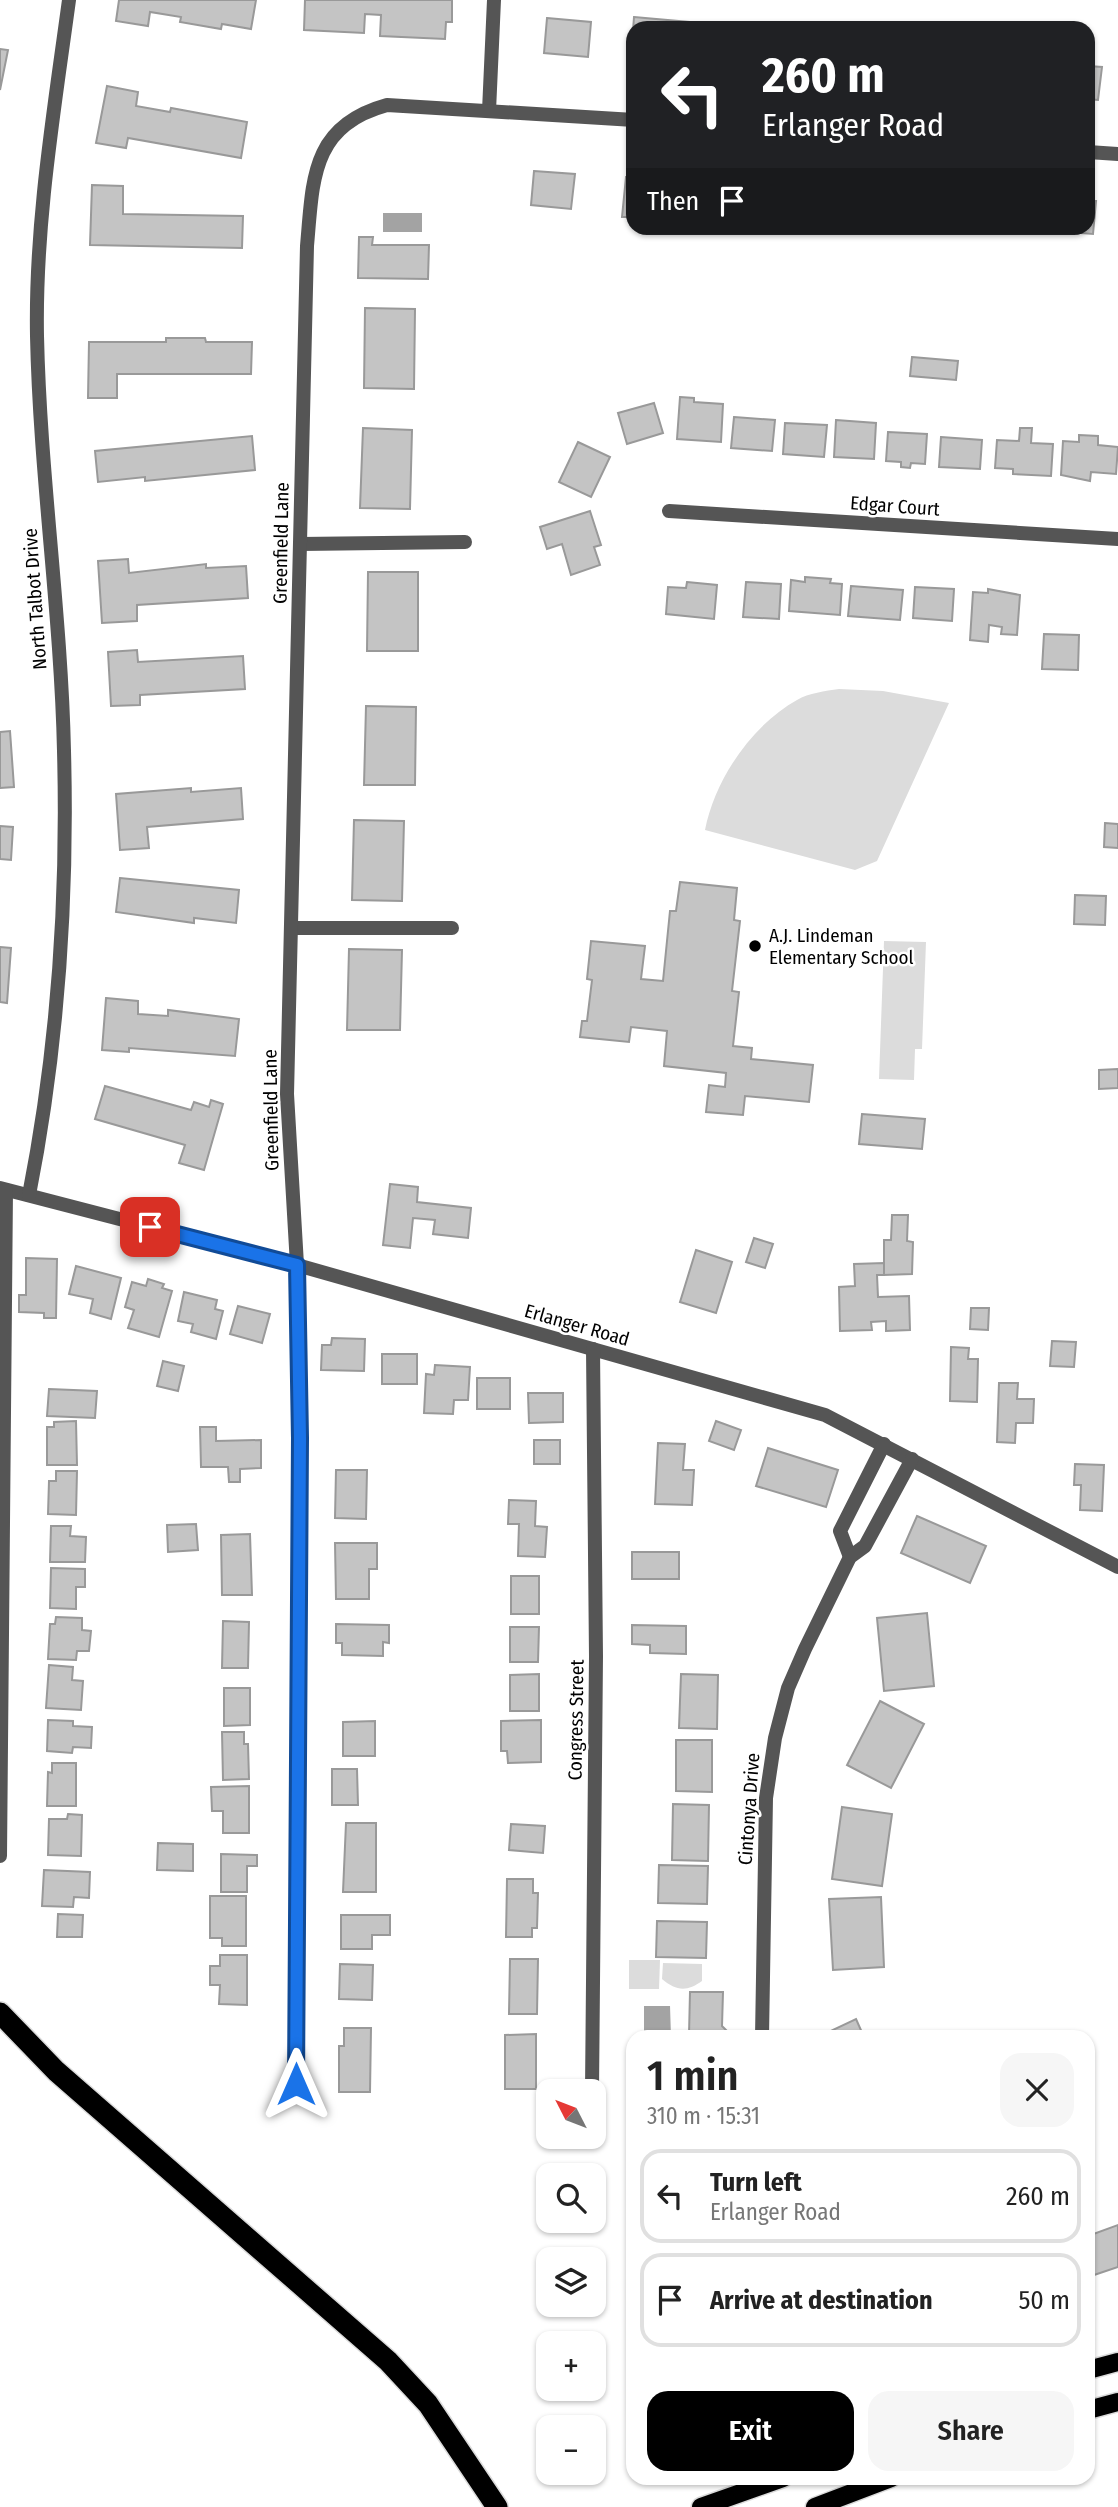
<!DOCTYPE html>
<html lang="en">
<head>
<meta charset="utf-8">
<style>
  :root { --surface:#fff; --page:#f6f6f6; --text:#222; --muted:#767676; --line:#e0e0e0; --accent:#000 }
  body { margin:0; font-family:"Fira Sans Condensed",sans-serif; background:var(--page); color:var(--text); height:100vh; display:flex; flex-direction:column; font-size:26px; white-space:nowrap }
  * { box-sizing:border-box; margin:0 }
  p { font-size:23px; color:var(--muted) }
  .icon { flex:none; width:38px; height:38px; fill:none; stroke:currentColor; stroke-width:2; stroke-linecap:round; stroke-linejoin:round }
  .map { position:relative; flex:1; overflow:hidden }
  .drawer { position:absolute; left:626px; top:2030px; width:469px; height:455px; display:flex; flex-direction:column; background:var(--surface); border-radius:21px; box-shadow:0 2px 5px #0004 }
  .drawer>* { flex:none }
  .hud { position:absolute; left:626px; top:21px; width:469px; height:214px; border-radius:21px; box-shadow:0 2px 5px #0004; background:#202124; color:#fff; overflow:hidden }
  .needle { width:46px; rotate:312deg }
  .controls { position:absolute; left:536px; top:2079px; display:grid; gap:14px }
  .controls a { display:grid; place-items:center; width:70px; height:70px; border-radius:14px; background:var(--surface); box-shadow:0 2px 5px #0004; font-size:35px }
  .pin { position:absolute; display:grid; place-items:center; width:60px; height:60px; color:#fff; margin:-30px; border-radius:14px; box-shadow:0 4px 10px #0006 }
  .me { position:absolute; width:77px; margin:-38px; rotate:0deg; stroke-linejoin:round; filter:drop-shadow(0 0 5px #0008) }
  .turn { display:flex; align-items:center; gap:24px; height:147px; padding:0 21px; font-size:32px }
  .turn .icon { width:91px; height:91px; stroke-width:2.5 }
  .turn b { display:block; font-size:49px; line-height:60px }
  .then { display:flex; align-items:center; height:66px; padding:0 21px; background:#0003; gap:14px; font-size:26px }
  .round { display:grid; place-items:center; flex:none; width:74px; height:74px; border-radius:21px; background:var(--page) }
  .headline { display:flex; align-items:center; justify-content:space-between; height:119px; padding:0 21px }
  h1 { font-size:42px; font-weight:600; line-height:52px }
  .action { display:flex; gap:14px; margin-top:auto; padding:14px 21px }
  .action a { flex:1; height:80px; border-radius:21px; background:var(--accent); color:#fff; font-size:28px; font-weight:600; line-height:80px; text-align:center }
  .action a+a { background:var(--page); color:var(--text) }
  ul { padding:0; list-style:none }
  li { display:flex; align-items:center; gap:21px; height:94px; margin:0 14px 10px; padding:0 7px; border:4px solid var(--line); border-radius:21px }
  li div { flex:1 }
  li b { display:block; font-size:26px }
  li em { font-style:normal }
  .map>svg:first-child { display:block }
</style>
</head>
<body>
<div class="map">
<svg width="1118" height="2507" viewBox="0 0 1118 2507">
  <rect width="100%" height="100%" fill="#fff"/>
  <!-- green -->
  <g fill="#dcdcdc">
    <path d="M839 689 883 691 949 703 877 861 855 870 705 830C715 779 752 725 797 700 809 693 825 691 839 689Z"/>
    <path d="M884 941 926 942 922 1049H915L914 1080 879 1079Z"/>
    <path d="M629 1960H660L659 1989H629Z"/>
    <path d="M663 1963 702 1964V1981C687 1992 676 1991 662 1979Z"/>
  </g>
  <!-- water -->
  <g fill="#a3a3a3">
    <rect x="383" y="213" width="39" height="19"/>
    <path d="M644 2006H670L671 2037H644Z"/>
  </g>
  <!-- building -->
  <g fill="#c4c4c4" stroke="#999" stroke-width="2">
    <path d="M119 0H256L251 29 222 24 221 29 180 22 181 17 150 12 148 26 116 21Z"/>
    <path d="M305 0H452V22H446L445 39 380 36 381 15 365 14 364 33 304 30Z"/>
    <path d="M634 17 689 22 688 28H634V57H631Z"/>
    <path d="M547 18 591 22 588 57 544 53Z"/>
    <path d="M0 49 8 50 0 90Z"/>
    <path d="M1088 66 1102 67 1098 100 1088 99Z"/>
    <path d="M107 86 138 92 136 106 170 112 171 108 247 122 241 158 128 138 126 148 96 143Z"/>
    <path d="M534 171 575 174 571 209 531 205Z"/>
    <path d="M626 177 634 178V217H622Z"/>
    <path d="M92 185 123 186V214L243 216 242 248 90 245Z"/>
    <path d="M1088 201H1096L1093 234 1055 231 1056 228H1088Z"/>
    <path d="M359 237H373L372 245H429L428 279 358 278Z"/>
    <path d="M365 308 415 309 414 389 364 388Z"/>
    <path d="M166 338H205L206 342H252L251 374H117V398H88L89 342H166Z"/>
    <path d="M912 357 958 361 956 380 910 376Z"/>
    <path d="M680 397 694 398V402L723 404 721 442 677 439Z"/>
    <path d="M654 403 663 433 627 444 618 413Z"/>
    <path d="M734 417 775 420 772 451 731 448Z"/>
    <path d="M836 420 876 423 874 459 834 457Z"/>
    <path d="M785 423 827 425 824 457 783 454Z"/>
    <path d="M363 428 412 430 410 509 360 508Z"/>
    <path d="M1020 428H1032L1031 443 1053 444 1051 476 1013 474V469L995 468 997 440 1019 441Z"/>
    <path d="M888 432 927 434 925 464 911 463 910 468 901 467V462L886 461Z"/>
    <path d="M1079 435 1098 436V445L1118 447 1116 474 1091 472 1090 481 1061 475 1063 441 1079 442Z"/>
    <path d="M252 436 255 470 145 481V477L98 482 95 451Z"/>
    <path d="M941 437 982 440 980 469 939 467Z"/>
    <path d="M578 442 610 457 591 497 559 482Z"/>
    <path d="M590 511 601 545 594 547 600 565 571 575 562 544 547 549 540 527Z"/>
    <path d="M128 559 129 573 206 564V568L246 566 248 598 137 605V621L102 623 98 561Z"/>
    <path d="M368 572H418V651H367Z"/>
    <path d="M805 577 831 579 830 583 842 584 840 615 789 611 791 580 805 582Z"/>
    <path d="M687 582 717 585 714 619 666 614 668 587 686 588Z"/>
    <path d="M746 582 781 584 779 619 743 617Z"/>
    <path d="M851 586 903 590 900 620 848 616Z"/>
    <path d="M915 587 954 589 952 621 913 618Z"/>
    <path d="M988 589 1020 595 1017 635 1001 634 1002 627 989 625 988 642 970 640 973 592 988 593Z"/>
    <path d="M1044 634 1079 635 1078 670 1042 669Z"/>
    <path d="M137 650 138 662 243 656 245 689 140 695V705L111 706 108 652Z"/>
    <path d="M366 706 416 707 415 785H364Z"/>
    <path d="M10 731 14 787 0 788V732Z"/>
    <path d="M191 788V792L241 788 243 819 147 827 149 848 120 850 116 794Z"/>
    <path d="M354 820 404 821 402 901 352 900Z"/>
    <path d="M1105 823 1118 824V848L1104 847Z"/>
    <path d="M0 826 13 827 11 860 0 859Z"/>
    <path d="M120 878 239 890 236 923 194 918V923L116 912Z"/>
    <path d="M680 882 737 888 734 920 740 921 732 991 739 992 733 1046 752 1048 751 1059 813 1065 809 1102 745 1096 743 1115 706 1112 709 1085 725 1087 726 1073 664 1066 667 1031 631 1027 629 1042 580 1037 582 1021H587L592 980 587 979 591 941 645 946 641 979 663 981 670 911H676Z"/>
    <path d="M1075 895 1106 896 1105 925 1074 924Z"/>
    <path d="M0 947 11 948 7 1003 0 1002Z"/>
    <path d="M349 949 402 950 400 1030H347Z"/>
    <path d="M106 998 138 1001V1014L168 1016V1010L239 1019 235 1056 129 1048V1052L102 1050Z"/>
    <path d="M1118 1069V1088L1099 1089V1070Z"/>
    <path d="M105 1086 191 1110 194 1102 209 1107 211 1100 223 1104 204 1170 179 1163 185 1145 95 1119Z"/>
    <path d="M862 1114 925 1119 922 1149 859 1144Z"/>
    <path d="M390 1184 418 1187 417 1202 471 1208 468 1238 433 1234 435 1220 413 1218 410 1248 383 1245Z"/>
    <path d="M892 1215H908L907 1241 913 1242 912 1274 884 1275V1240H891Z"/>
    <path d="M754 1238 773 1244 765 1268 746 1262Z"/>
    <path d="M696 1250 732 1262 716 1313 680 1302Z"/>
    <path d="M26 1258 57 1259 56 1318H44V1313L19 1312V1295H26Z"/>
    <path d="M884 1263V1275H877L878 1297 909 1296 910 1330 886 1331V1321L871 1322 872 1330 840 1331 839 1287 855 1286 854 1264Z"/>
    <path d="M76 1266 121 1278 111 1319 90 1313 93 1299 69 1294Z"/>
    <path d="M148 1279 164 1284 162 1288 172 1291 159 1337 128 1328 134 1310 125 1307 132 1282 146 1286Z"/>
    <path d="M184 1292 217 1300 215 1309 223 1311 216 1339 191 1332 193 1324 178 1321Z"/>
    <path d="M238 1306 270 1314 262 1343 230 1334Z"/>
    <path d="M971 1308H989L988 1330 970 1329Z"/>
    <path d="M332 1338 365 1339 364 1371 321 1370 322 1345H331Z"/>
    <path d="M1052 1341 1076 1342 1074 1367 1050 1366Z"/>
    <path d="M951 1347 969 1348 968 1359H978L977 1402 950 1401Z"/>
    <rect x="382" y="1354" width="35" height="30"/>
    <path d="M163 1361 184 1366 178 1391 157 1386Z"/>
    <path d="M435 1365 470 1367 468 1400H454L453 1414 424 1413 426 1374 434 1375Z"/>
    <rect x="477" y="1378" width="33" height="31"/>
    <path d="M999 1383H1018L1017 1399H1034L1033 1423H1016L1015 1443 997 1442Z"/>
    <path d="M49 1389 97 1391 95 1418 47 1416Z"/>
    <path d="M528 1393H563V1422L529 1423Z"/>
    <path d="M76 1421 77 1465H47V1427H54V1422Z"/>
    <path d="M716 1421 741 1430 734 1450 709 1441Z"/>
    <path d="M200 1427H216V1441L261 1440V1468L240 1469V1482H229L228 1467H201Z"/>
    <rect x="534" y="1440" width="26" height="24"/>
    <path d="M658 1443 685 1444 683 1470H694L692 1505 655 1504Z"/>
    <path d="M768 1448 838 1470 826 1507 756 1486Z"/>
    <path d="M1075 1464 1104 1465 1102 1511 1080 1510 1081 1485H1074Z"/>
    <path d="M336 1470H367L366 1519 335 1518Z"/>
    <path d="M56 1471H77L76 1515 48 1514 49 1481H56Z"/>
    <path d="M509 1500 536 1501 535 1526 547 1527 545 1557 518 1556 519 1524H508Z"/>
    <path d="M917 1516 986 1546 970 1583 901 1553Z"/>
    <path d="M196 1524 198 1550 168 1552 167 1525Z"/>
    <path d="M51 1526H71L70 1536 86 1537 85 1562H50Z"/>
    <path d="M250 1534 252 1595H222L221 1535Z"/>
    <path d="M335 1543H377V1569H369V1599H336Z"/>
    <rect x="632" y="1552" width="47" height="27"/>
    <path d="M51 1568 85 1569V1587H76V1609L50 1608Z"/>
    <rect x="511" y="1576" width="28" height="38"/>
    <path d="M927 1613 934 1686 884 1691 877 1618Z"/>
    <path d="M56 1617 82 1618V1630L91 1631 89 1651H77L76 1660 48 1659 50 1624H55Z"/>
    <path d="M223 1621 249 1622 248 1668H222Z"/>
    <path d="M336 1624 389 1625V1643L383 1642V1656L342 1655V1643H336Z"/>
    <path d="M632 1625 686 1626V1654L650 1653V1645L632 1644Z"/>
    <path d="M510 1627H539L538 1662H510Z"/>
    <path d="M49 1665 73 1667 72 1680 83 1681 81 1710 46 1708Z"/>
    <path d="M539 1674V1711H510V1675Z"/>
    <path d="M681 1674 718 1675 717 1729 679 1728Z"/>
    <path d="M224 1688H250V1725L224 1726Z"/>
    <path d="M880 1701 924 1724 891 1788 847 1765Z"/>
    <path d="M48 1720 73 1721V1726L92 1727 91 1748 73 1747 72 1753 47 1751Z"/>
    <path d="M541 1720V1762L508 1763 507 1751H501V1721Z"/>
    <path d="M375 1721V1756H343V1722Z"/>
    <path d="M222 1732H244V1744H248L249 1779 223 1780Z"/>
    <path d="M676 1740H712V1792L676 1791Z"/>
    <path d="M52 1763H76V1806H47L48 1772 52 1773Z"/>
    <path d="M332 1769H357L358 1805H332Z"/>
    <path d="M249 1786V1833H223V1811H212L211 1787Z"/>
    <path d="M673 1804 709 1805 708 1861 672 1860Z"/>
    <path d="M842 1807 892 1814 882 1886 832 1879Z"/>
    <path d="M68 1814 82 1815 81 1856 48 1855 49 1819H67Z"/>
    <path d="M346 1823H376V1892H343Z"/>
    <path d="M511 1824 545 1826 543 1853 509 1850Z"/>
    <path d="M158 1843 193 1844V1871L157 1870Z"/>
    <path d="M221 1854 257 1855V1866H247V1892H221Z"/>
    <path d="M659 1865 708 1866 707 1904 658 1903Z"/>
    <path d="M44 1870 90 1872 89 1898 74 1897 73 1907 42 1906Z"/>
    <path d="M507 1879H533V1893H538L537 1928H532V1937H506Z"/>
    <path d="M210 1896H246V1946H222V1938H210Z"/>
    <path d="M881 1897 884 1967 833 1970 829 1899Z"/>
    <path d="M58 1914 83 1915 82 1937H57Z"/>
    <path d="M341 1915H390V1935H372V1949H341Z"/>
    <path d="M657 1921 707 1922 706 1958 656 1957Z"/>
    <path d="M220 1955H247V2005L219 2004 220 1985H210V1966H220Z"/>
    <path d="M510 1959H538L537 2014H509Z"/>
    <path d="M340 1964 373 1965 372 2000 339 1999Z"/>
    <path d="M690 1992H723L722 2026 726 2030 719 2037 689 2035Z"/>
    <path d="M856 2019 864 2037H818Z"/>
    <path d="M344 2028H371L370 2092H339V2046H344Z"/>
    <path d="M536 2034V2089H505V2035Z"/>
    <path d="M1118 2225V2267L1088 2277V2236Z"/>
  </g>
  <g fill="none" stroke-linecap="round" stroke-linejoin="round">
    <defs>
      <g id="primary">
        <path d="M1088 2370 1118 2362"/>
        <path d="M1088 2410 1118 2402"/>
        <path d="M701 2507 783 2478"/>
        <path d="M815 2507 891 2478"/>
      </g>
      <path id="motorway" d="M0 2013 56 2071 388 2361 428 2404 497 2507"/>
    </defs>
    <!-- primary casing -->
    <use href="#primary" stroke="#dbdbdb" stroke-width="21"/>
    <!-- motorway casing -->
    <use href="#motorway" stroke="#dbdbdb" stroke-width="24"/>
    <!-- minor -->
    <g stroke="#555" stroke-width="14">
      <path d="M489 111 494 0"/>
      <path d="M1088 152 1118 154"/>
      <path d="M669 511 1118 539"/>
      <path d="M300 544 465 542"/>
      <path d="M291 928H452"/>
      <path d="M0 1188 297 1265 825 1415 1118 1567"/>
      <path d="M29 1195C58 1048 68 902 64 751 61 613 40 475 37 336 35 224 54 111 69 0"/>
      <path d="M850 1557 840 1531 884 1444"/>
      <path d="M0 1856 6 1190"/>
      <path d="M762 2037 766 1798 775 1738 788 1688 805 1649 850 1557 865 1546 912 1459"/>
      <path d="M296 2084 300 1438 297 1265 287 1094 307 246C313 179 311 126 387 105L634 120"/>
      <path d="M592 2091 596 1656 593 1349"/>
    </g>
    <!-- primary -->
    <use href="#primary" stroke="#000" stroke-width="18"/>
    <!-- motorway -->
    <use href="#motorway" stroke="#000" stroke-width="21"/>
  </g>
  <g fill="none" stroke-linecap="round" stroke-linejoin="round">
    <defs>
      <path id="route" d="M150 1227 297 1265 300 1438 296 2084"/>
    </defs>
    <!-- route casing -->
    <use href="#route" stroke="#114b97" stroke-width="18"/>
    <!-- route -->
    <use href="#route" stroke="#1a73e8" stroke-width="12"/>
  </g>
  <!-- markers -->
  <circle fill="#000" stroke="#fff" stroke-width="2.5" cx="755" cy="946" r="7"/>
  <g text-anchor="middle" dominant-baseline="central" stroke-width="5" stroke-linejoin="round" paint-order="stroke">
    <!-- street labels -->
    <g font-size="19" fill="#000" stroke="#fff">
      <text transform="translate(895 506) rotate(4)">Edgar Court</text>
      <text transform="translate(281 543) rotate(-89)">Greenfield Lane</text>
      <text transform="translate(35 599) rotate(-94)">North Talbot Drive</text>
      <text transform="translate(271 1110) rotate(-91)">Greenfield Lane</text>
      <text transform="translate(577 1325) rotate(16)">Erlanger Road</text>
      <text transform="translate(576 1720) rotate(-89)">Congress Street</text>
      <text transform="translate(749 1809) rotate(-86)">Cintonya Drive</text>
    </g>
    <!-- poi labels -->
    <g font-size="19" fill="#000" stroke="#fff" text-anchor="start">
      <text x="769" y="935">A.J. Lindeman<tspan x="769" dy="22">Elementary School</tspan></text>
    </g>
  </g>
</svg>
<div class="controls">
<a><svg class="needle" viewBox="-14 -14 28 28"><path d="M0-13l5 13h-10z" fill="#e53935"/><path d="M0 13l5-13h-10z" fill="#767676"/></svg></a>
<a><svg class="icon" aria-label="search" viewBox="0 0 24 24"><circle cx="10" cy="10" r="6"/><path d="M15 15l6 6"/></svg></a>
<a><svg class="icon" aria-label="layers" viewBox="0 0 24 24"><path d="M12 4l9 5-9 5-9-5zM3 14l9 5 9-5"/></svg></a>
<a>+</a>
<a>−</a>
</div>
<div class="pin" style="left:150px;top:1227px;background:#d93025"><svg class="icon" aria-label="arrive" viewBox="0 0 24 24"><path d="M6 21V4h12l-3 4 3 4H6"/></svg></div>
<svg class="me" style="left:296px;top:2084px" viewBox="-20 -20 40 40"><path d="M0-17L14 15 0 8-14 15z" fill="#1a73e8" stroke="#fff" stroke-width="4"/></svg>
<div class="hud">
<div class="turn"><svg class="icon" aria-label="left" viewBox="0 0 24 24"><path d="M17 20v-9H6M10 6l-5 5 5 5"/></svg><div><b>260 m</b>Erlanger Road</div></div>
<div class="then">Then<svg class="icon" aria-label="arrive" viewBox="0 0 24 24"><path d="M6 21V4h12l-3 4 3 4H6"/></svg></div>
</div>
<section class="drawer">
<div class="headline"><div><h1>1 min</h1><p>310 m · 15:31</p></div><a class="round"><svg class="icon" aria-label="close" viewBox="0 0 24 24"><path d="M6 6l12 12M18 6L6 18"/></svg></a></div>
<ul>
<li><svg class="icon" aria-label="left" viewBox="0 0 24 24"><path d="M17 20v-9H6M10 6l-5 5 5 5"/></svg><div><b>Turn left</b><p>Erlanger Road</p></div><em>260 m</em></li>
<li><svg class="icon" aria-label="arrive" viewBox="0 0 24 24"><path d="M6 21V4h12l-3 4 3 4H6"/></svg><div><b>Arrive at destination</b></div><em>50 m</em></li>
</ul>
<div class="action"><a>Exit</a><a>Share</a></div>
</section>
</div>
</body>
</html>
